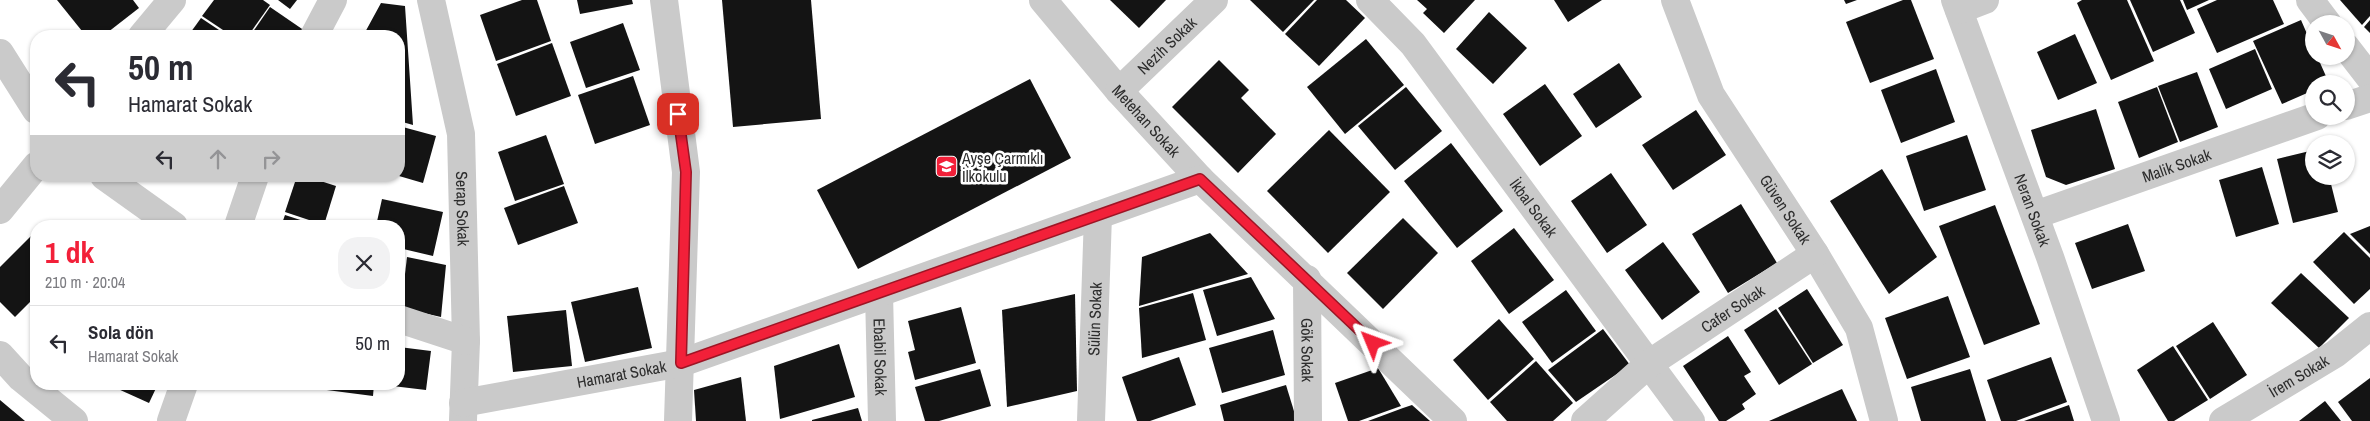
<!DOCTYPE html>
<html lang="tr">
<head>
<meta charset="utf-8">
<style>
  :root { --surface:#fff; --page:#f2f2f3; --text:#2b2b33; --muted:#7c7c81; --line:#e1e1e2; --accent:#f22039 }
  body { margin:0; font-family:"Archivo Narrow",sans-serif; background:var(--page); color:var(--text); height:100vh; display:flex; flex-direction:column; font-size:19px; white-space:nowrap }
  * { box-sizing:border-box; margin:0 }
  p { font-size:16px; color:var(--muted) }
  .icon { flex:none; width:28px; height:28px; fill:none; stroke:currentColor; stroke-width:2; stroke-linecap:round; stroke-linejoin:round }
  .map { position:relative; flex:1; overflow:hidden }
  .drawer { position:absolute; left:30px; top:220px; width:375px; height:170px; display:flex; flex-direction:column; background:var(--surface); border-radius:20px; box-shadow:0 1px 4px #0004 }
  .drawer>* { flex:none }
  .banner { position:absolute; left:30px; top:30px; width:375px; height:152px; border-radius:20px; box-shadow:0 1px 4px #0004; background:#fff; color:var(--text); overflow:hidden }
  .needle { width:32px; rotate:130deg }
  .controls { position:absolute; left:2305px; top:15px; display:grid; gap:10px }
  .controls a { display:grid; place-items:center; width:50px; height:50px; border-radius:50%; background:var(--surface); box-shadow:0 1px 4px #0004; font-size:25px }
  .pin { position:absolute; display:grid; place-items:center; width:42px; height:42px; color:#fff; margin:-21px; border-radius:10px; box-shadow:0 2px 8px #0006 }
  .me { position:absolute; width:55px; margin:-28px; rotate:314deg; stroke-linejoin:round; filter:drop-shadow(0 0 4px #0008) }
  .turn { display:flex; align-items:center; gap:18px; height:105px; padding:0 15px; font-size:22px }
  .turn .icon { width:65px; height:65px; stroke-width:2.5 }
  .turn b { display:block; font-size:35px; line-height:42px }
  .lanes { display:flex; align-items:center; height:48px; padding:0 15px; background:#0003; justify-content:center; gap:25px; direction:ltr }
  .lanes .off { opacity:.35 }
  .round { display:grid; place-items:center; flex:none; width:52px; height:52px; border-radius:20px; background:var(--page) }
  .headline { display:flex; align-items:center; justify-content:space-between; height:85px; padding:0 15px }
  h1 { font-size:30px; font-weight:700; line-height:38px; color:var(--accent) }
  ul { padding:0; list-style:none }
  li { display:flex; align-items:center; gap:15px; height:75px; padding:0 15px; border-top:1px solid var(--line) }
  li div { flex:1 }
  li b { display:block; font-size:19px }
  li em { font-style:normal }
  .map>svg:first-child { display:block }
</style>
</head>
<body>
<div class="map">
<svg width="2370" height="421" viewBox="0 0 2370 421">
  <rect width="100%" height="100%" fill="#fff"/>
  <!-- building -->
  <g fill="#141414">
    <path d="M57 0H133L139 8 103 36H86Z"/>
    <path d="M214 0H263L270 5 248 36H232L202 16Z"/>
    <path d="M278 0H297L290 9Z"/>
    <path d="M522 0H537L551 41 496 61 480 15Z"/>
    <path d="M577 0H632L633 4 580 14Z"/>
    <path d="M722 0H811L821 119 733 127Z"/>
    <path d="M1110 0H1166L1139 28Z"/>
    <path d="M1250 0H1314L1283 32Z"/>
    <path d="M1317 0H1346L1365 18 1319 66 1285 34Z"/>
    <path d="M1417 0H1475L1444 33 1423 13 1427 9Z"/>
    <path d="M1554 0H1602L1568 22Z"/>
    <path d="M1844 0H1857L1846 4Z"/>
    <path d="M1903 0H1911L1934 59 1870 83 1846 22Z"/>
    <path d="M2082 0H2127L2154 61 2111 80 2077 3Z"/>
    <path d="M2130 0H2180L2195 33 2153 52Z"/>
    <path d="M2183 0H2209L2187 10Z"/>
    <path d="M2217 0H2273L2284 24 2217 53 2197 9Z"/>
    <path d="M2340 0H2370V16L2362 25Z"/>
    <path d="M381 3 405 6 413 125 399 121V36H363Z"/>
    <path d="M270 7 305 31 301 36H250Z"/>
    <path d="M1489 12 1527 48 1493 84 1456 49Z"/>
    <path d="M201 18 228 36H188Z"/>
    <path d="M2301 20 2314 50V56H2317L2329 83 2314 84V90L2282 104 2253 41Z"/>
    <path d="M2370 20V33L2364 27Z"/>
    <path d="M623 23 640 70 586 88 570 42Z"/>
    <path d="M2075 34 2097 83 2058 100 2037 52Z"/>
    <path d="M1366 39 1404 85 1345 134 1307 87Z"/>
    <path d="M552 43 571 96 516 116 497 64Z"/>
    <path d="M2255 49 2272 89 2226 109 2209 69Z"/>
    <path d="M1219 60 1249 90 1241 98 1276 134 1238 173 1172 107Z"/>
    <path d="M1619 63 1642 97 1596 128 1573 94Z"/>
    <path d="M1936 69 1955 122 1901 143 1881 90Z"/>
    <path d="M2197 72 2218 127 2180 142 2158 86Z"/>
    <path d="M633 76 650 125 595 144 578 95Z"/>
    <path d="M1030 79 1071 158 858 269 817 190Z"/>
    <path d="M1545 84 1582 136 1540 166 1503 114Z"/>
    <path d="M1406 87 1442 131 1395 170 1358 126Z"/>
    <path d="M2157 87 2178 142 2139 158 2118 102Z"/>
    <path d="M2096 109 2115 169 2066 185 2046 177 2031 130Z"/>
    <path d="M1696 110 1726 155 1673 190 1642 145Z"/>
    <path d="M399 126 436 136 423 183 399 176Z"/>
    <path d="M1329 130 1390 192 1328 253 1267 191Z"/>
    <path d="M546 135 564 184 515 201 498 152Z"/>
    <path d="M1967 135 1986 190 1924 211 1906 156Z"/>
    <path d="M1451 143 1503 211 1457 248 1404 181Z"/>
    <path d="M2314 150V176H2329L2338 212 2293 223 2277 159Z"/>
    <path d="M2262 167 2279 224 2236 237 2219 180Z"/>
    <path d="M1882 169 1937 257 1889 294 1830 201Z"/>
    <path d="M1611 173 1647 225 1607 253 1571 201Z"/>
    <path d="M297 176H305L336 186 324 225 285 212Z"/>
    <path d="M564 186 578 223 518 245 504 208Z"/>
    <path d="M382 199 443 212 433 256 399 248V226H376Z"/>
    <path d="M1741 204 1777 263 1728 293 1692 234Z"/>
    <path d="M1995 205 2040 324 1984 345 1939 226Z"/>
    <path d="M285 215 319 226H281Z"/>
    <path d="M1403 218 1438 253 1383 309 1347 273Z"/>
    <path d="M2128 224 2145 271 2092 289 2075 243Z"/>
    <path d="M2370 226V254L2350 234Z"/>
    <path d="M1514 228 1554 280 1509 314 1471 261Z"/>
    <path d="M36 231V296L15 317 0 302V267Z"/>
    <path d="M2344 232 2370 258V289L2354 304 2313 262Z"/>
    <path d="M1210 233 1248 274 1139 306 1142 257Z"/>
    <path d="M1663 242 1700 292 1662 320 1625 270Z"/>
    <path d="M399 255 405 256 400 297H399Z"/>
    <path d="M407 257 446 265 441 317 401 308Z"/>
    <path d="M2301 273 2349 318 2319 348 2271 303Z"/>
    <path d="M1251 277 1275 319 1217 336 1203 290Z"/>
    <path d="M638 287 652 348 585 362 571 302Z"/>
    <path d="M1807 289 1843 345 1813 363 1778 308Z"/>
    <path d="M1566 290 1596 331 1552 363 1522 322Z"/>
    <path d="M1193 293 1206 340 1142 358 1139 308Z"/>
    <path d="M1075 294 1077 391 1007 407 1002 310Z"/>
    <path d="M1948 296 1970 357 1907 379 1885 318Z"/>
    <path d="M961 307 976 363 915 380 908 352 915 350 908 321Z"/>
    <path d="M1776 309 1812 364 1779 385 1744 330Z"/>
    <path d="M566 310 572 366 513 372 507 316Z"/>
    <path d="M1499 319 1534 359 1488 400 1453 360Z"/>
    <path d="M2213 322 2247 375 2210 399 2176 346Z"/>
    <path d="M1603 329 1630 365 1576 402 1548 370Z"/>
    <path d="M1273 330 1285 375 1222 393 1209 348Z"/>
    <path d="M1728 336 1751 372 1744 376 1756 394 1742 404 1745 409 1726 421H1719L1683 366Z"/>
    <path d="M839 344 855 397 780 419 774 366Z"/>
    <path d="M2173 346 2208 400 2174 421H2168L2137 370Z"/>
    <path d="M399 347 431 351 426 390 384 385 399 384Z"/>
    <path d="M1179 357 1196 405 1150 421H1137L1122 377Z"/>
    <path d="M2051 357 2067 402 2016 421H2001L1987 380Z"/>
    <path d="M1536 361 1573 403 1553 421H1507L1490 402Z"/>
    <path d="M1378 368 1401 406 1359 421H1348L1335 383Z"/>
    <path d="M980 369 991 406 939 421H925L915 387Z"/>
    <path d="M1970 369 1986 421H1921L1911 387Z"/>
    <path d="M741 377 746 421H696L694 390Z"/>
    <path d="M2370 378V421H2352L2338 402Z"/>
    <path d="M107 384H158L149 403Z"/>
    <path d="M320 384H374L373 396 319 389Z"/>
    <path d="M1286 385 1297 421H1224L1220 405Z"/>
    <path d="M1842 389 1857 421H1769Z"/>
    <path d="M0 400 25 421H0Z"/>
    <path d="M2325 401 2341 421H2299Z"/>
    <path d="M1412 405 1430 421H1368L1403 408Z"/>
    <path d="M2069 405 2074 421H2024Z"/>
    <path d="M858 408 862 421H812V420Z"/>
  </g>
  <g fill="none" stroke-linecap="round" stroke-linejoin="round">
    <!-- street -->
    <g stroke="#cacaca" stroke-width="28">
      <path id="s1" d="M431 0 461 134 466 341 463 420"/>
      <path d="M664 0 686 172 678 421"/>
      <path id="s2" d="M1043 0 1119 91 1200 179 1453 421"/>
      <path id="s3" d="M1370 0 1413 44 1691 421"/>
      <path id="s4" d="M1675 0 1711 95 1815 254 1859 328 1884 421"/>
      <path id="s5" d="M1955 0 2050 257 2106 421"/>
      <path d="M2310 0 2328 24"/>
      <path d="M1959 10 1985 0"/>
      <path d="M142 36 172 0"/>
      <path d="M314 36 333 0"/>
      <path d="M2346 47 2370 78"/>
      <path d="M0 53 36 110"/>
      <path id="s6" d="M1119 91 1214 0"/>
      <path d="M2346 106 2370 98"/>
      <path d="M104 176 174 226"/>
      <path d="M0 210 36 166"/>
      <path id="s7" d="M2035 215 2317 116"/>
      <path d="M238 226 255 176"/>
      <path id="s8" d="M1307 279 1308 421"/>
      <path id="s9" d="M879 293 882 421"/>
      <path d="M399 319 466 341"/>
      <path d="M0 355 21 378 74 421"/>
      <path id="s10" d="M463 403 681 363 1200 179"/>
      <path d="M171 421 184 384"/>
      <path id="s11" d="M1091 421 1098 215"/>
      <path id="s12" d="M1585 421 1650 363 1815 254"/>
      <path id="s13" d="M2223 421 2335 354 2370 326"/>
    </g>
  </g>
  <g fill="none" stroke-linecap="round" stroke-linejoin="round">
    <defs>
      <path id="route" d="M678 114 686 172 681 363 1200 179 1373 343"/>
    </defs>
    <!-- route casing -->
    <use href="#route" stroke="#9d1525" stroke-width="12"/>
    <!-- route -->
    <use href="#route" stroke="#f22039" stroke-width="9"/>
  </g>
  <!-- icons -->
  <defs>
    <symbol id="school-square" viewBox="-11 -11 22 22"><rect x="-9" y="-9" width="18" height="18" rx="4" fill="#f22039" stroke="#fff"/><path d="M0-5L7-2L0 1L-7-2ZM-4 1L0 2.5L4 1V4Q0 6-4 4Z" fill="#fff"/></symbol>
  </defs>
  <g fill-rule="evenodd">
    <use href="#school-square" x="934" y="154" width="25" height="25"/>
  </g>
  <g text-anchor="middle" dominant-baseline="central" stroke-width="5" stroke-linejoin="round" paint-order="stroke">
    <!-- street labels -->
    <g font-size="16" fill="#2d2d2d" stroke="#fff">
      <text stroke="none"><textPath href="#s6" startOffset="66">Nezih Sokak</textPath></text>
      <text stroke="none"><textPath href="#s2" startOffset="159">Metehan Sokak</textPath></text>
      <text stroke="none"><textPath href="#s7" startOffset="150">Malik Sokak</textPath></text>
      <text stroke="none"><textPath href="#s3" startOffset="265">İkbal Sokak</textPath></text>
      <text stroke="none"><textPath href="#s4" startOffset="238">Güven Sokak</textPath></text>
      <text stroke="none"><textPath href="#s1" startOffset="212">Serap Sokak</textPath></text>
      <text stroke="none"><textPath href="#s5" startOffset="224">Neran Sokak</textPath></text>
      <text stroke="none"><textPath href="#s12" startOffset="186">Cafer Sokak</textPath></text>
      <text stroke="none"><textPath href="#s11" startOffset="102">Sülün Sokak</textPath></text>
      <text stroke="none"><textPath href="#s8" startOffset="71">Gök Sokak</textPath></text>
      <text stroke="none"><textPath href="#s9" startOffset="64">Ebabil Sokak</textPath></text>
      <text stroke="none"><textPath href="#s10" startOffset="161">Hamarat Sokak</textPath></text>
      <text stroke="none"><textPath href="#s13" startOffset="88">İrem Sokak</textPath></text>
    </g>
    <!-- poi labels -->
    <g font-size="16" fill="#2d2d2d" stroke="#fff" text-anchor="start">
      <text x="962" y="158">Ayşe Çarmıklı<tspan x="962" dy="18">İlkokulu</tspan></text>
    </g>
  </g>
</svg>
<div class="controls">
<a><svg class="needle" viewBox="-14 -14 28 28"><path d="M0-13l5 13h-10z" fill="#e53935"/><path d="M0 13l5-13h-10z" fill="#7c7c81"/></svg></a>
<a><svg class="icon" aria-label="search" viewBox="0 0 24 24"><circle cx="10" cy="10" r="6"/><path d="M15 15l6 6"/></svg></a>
<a><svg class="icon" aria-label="layers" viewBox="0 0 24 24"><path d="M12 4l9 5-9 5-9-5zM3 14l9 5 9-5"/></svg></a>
</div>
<div class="pin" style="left:678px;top:114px;background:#d93025"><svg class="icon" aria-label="arrive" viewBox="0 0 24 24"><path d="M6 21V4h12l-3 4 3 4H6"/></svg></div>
<svg class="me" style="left:1373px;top:343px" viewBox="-20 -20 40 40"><path d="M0-17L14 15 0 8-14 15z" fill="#f22039" stroke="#fff" stroke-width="4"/></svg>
<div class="banner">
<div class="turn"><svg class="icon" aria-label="left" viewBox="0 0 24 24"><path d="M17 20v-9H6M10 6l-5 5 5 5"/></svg><div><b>50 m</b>Hamarat Sokak</div></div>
<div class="lanes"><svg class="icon" aria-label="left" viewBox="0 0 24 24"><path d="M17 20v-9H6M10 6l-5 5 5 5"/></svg><svg class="icon off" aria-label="ahead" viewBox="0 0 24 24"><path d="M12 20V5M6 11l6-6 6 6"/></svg><svg class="icon off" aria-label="right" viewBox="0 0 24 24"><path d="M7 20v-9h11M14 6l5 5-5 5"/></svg></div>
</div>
<section class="drawer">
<div class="headline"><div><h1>1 dk</h1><p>210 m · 20:04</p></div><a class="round"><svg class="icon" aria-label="close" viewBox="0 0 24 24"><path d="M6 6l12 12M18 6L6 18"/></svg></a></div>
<ul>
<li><svg class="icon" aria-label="left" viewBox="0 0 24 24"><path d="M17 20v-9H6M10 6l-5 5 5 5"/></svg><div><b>Sola dön</b><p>Hamarat Sokak</p></div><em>50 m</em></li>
</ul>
</section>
</div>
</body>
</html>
